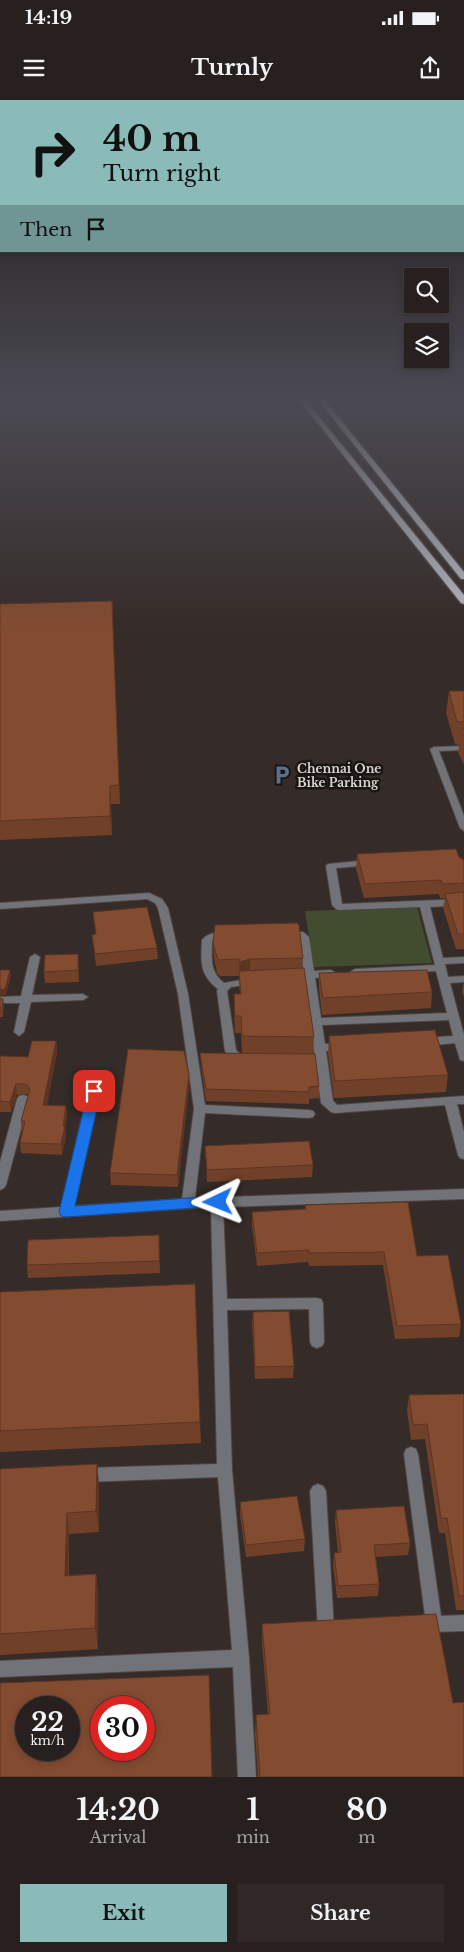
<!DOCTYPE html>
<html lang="en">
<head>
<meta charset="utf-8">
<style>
  :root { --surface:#28201e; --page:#302827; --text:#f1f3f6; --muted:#a5a3a4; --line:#443e3c; --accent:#8bbbb9 }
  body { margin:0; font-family:"Libre Baskerville",serif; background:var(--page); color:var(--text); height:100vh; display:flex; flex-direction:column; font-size:19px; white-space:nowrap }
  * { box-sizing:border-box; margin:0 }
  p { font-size:16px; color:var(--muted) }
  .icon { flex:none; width:28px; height:28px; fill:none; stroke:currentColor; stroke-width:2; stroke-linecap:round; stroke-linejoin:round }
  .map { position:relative; height:1677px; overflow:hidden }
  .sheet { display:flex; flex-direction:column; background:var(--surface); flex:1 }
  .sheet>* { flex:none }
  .hud { position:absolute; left:0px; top:0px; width:465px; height:152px; box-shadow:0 2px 8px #0003,0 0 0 1px var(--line); background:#8bbbb9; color:#111; overflow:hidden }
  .controls { position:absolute; left:404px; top:168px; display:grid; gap:10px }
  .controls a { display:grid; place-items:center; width:45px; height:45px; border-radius:0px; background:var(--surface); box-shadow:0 2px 8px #0003,0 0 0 1px var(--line); font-size:25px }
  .speed { position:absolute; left:15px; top:1596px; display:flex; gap:10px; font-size:25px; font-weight:700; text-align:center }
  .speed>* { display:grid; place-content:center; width:65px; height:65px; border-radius:50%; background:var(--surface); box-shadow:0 2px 8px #0003,0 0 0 1px var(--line); line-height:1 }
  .speed small { font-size:12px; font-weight:400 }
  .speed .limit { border:8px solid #d22; background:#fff; color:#111 }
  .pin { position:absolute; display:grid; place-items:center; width:42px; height:42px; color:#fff; margin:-21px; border-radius:10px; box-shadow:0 2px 8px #0006 }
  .me { position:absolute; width:55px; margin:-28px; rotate:268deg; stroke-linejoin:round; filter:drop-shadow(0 0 4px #0008) }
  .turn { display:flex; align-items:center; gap:18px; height:105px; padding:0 20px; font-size:22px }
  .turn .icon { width:65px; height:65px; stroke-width:2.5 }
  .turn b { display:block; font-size:35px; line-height:42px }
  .then { display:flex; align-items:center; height:48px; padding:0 20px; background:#0003; gap:10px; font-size:19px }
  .eta { display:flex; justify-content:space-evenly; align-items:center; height:85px; text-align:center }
  .eta b { font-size:30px; font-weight:800; line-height:35px }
  .button { display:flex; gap:10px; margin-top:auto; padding:10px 20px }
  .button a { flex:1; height:58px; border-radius:0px; background:var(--accent); color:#111; font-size:20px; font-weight:800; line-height:58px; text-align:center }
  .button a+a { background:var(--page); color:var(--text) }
  .status { display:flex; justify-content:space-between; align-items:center; height:35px; padding:0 25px; background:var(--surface); direction:ltr }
  .status svg { height:14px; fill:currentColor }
  header { display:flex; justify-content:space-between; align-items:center; height:65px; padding:0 20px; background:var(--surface); font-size:22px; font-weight:800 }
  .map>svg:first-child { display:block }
</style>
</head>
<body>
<div class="status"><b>14:19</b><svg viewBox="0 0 49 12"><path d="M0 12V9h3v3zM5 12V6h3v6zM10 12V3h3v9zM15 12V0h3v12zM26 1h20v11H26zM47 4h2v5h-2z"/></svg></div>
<header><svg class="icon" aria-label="menu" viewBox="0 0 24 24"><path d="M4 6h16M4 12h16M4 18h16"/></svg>Turnly<svg class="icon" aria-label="share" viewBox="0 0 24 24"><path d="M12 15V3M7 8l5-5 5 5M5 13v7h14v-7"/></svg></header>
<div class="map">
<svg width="464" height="1677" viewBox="0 0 464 1677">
  <rect width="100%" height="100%" fill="#352b28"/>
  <!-- green -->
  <path fill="#414d2e" d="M417 807 432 863 314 867 305 811Z"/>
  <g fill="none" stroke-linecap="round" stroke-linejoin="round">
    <defs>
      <g id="minor">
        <path d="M464 646V650L439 651 464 716V731L460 728 430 649 434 647Z"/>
        <path d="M369 760 372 761 374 763 372 765 336 768 342 804 464 799V805L430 807 443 858 464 857V863L445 864 448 877 464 876V882L450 883 464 935V961L460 960 455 943 425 946 421 945 420 942 421 939 425 938 453 936 449 920 322 925 325 944H345L347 947 345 950 326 951 333 1001 337 1005 464 996V1004H457L464 1032V1059L460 1058 458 1055 445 1005 335 1013 331 1012 321 1003 305 882H292L287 879 292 876H304L300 840 296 837 285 835 284 833 285 831 303 832 309 837 314 871 331 870 336 873 331 876 315 878 321 918 447 913 436 871 355 875 350 872 355 869 435 865 420 807 339 810 336 809 332 805 326 766 328 764Z"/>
        <path d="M149 793 162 799 168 808 188 894 205 1005 309 1010 313 1011 315 1014 313 1017 309 1018 205 1013 195 1098 464 1089V1099L223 1107 227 1199 316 1198 321 1199 323 1203 324 1242 322 1246 317 1248 312 1246 310 1242 309 1209 227 1210 232 1370 249 1558 256 1677H238L233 1567 0 1577V1561L232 1550 218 1377 86 1382 81 1380 79 1375 81 1370 86 1368 217 1364 211 1107 0 1121V1111L61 1107 88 991 90 988H98L100 991 74 1106 182 1099 194 1009 178 894 158 808 155 803 147 799 0 809V803Z"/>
        <path d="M227 831 232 834 231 836 212 841C212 858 209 871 224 883L252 878 257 881 252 884 231 887 227 891 236 950 241 955 247 956 249 959 247 962H234L225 951 217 891 218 889C199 874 201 862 202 840 208 832 218 833 227 831Z"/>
        <path d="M35 854 40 857 32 895 83 894 88 897 83 900 31 902 24 932 19 936 14 932 20 903H0V897L21 896 30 857Z"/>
        <path d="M23 995 27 996 29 999 6 1085 4 1088 0 1090V1062L17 999 19 996Z"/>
        <path d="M411 1347 416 1349 418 1354 441 1516 464 1515V1531L434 1532 428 1530 426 1524 404 1354 406 1349Z"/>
        <path d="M318 1384 323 1386 326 1391 334 1530 332 1536 326 1538 320 1536 318 1530 310 1391 313 1386Z"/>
      </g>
      <g id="primary">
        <path d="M297 297H303L464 495V504L461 503Z"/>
        <path d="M316 297H322L464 472V479H461Z"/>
      </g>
    </defs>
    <!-- minor casing -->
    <use href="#minor" stroke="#504643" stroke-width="2"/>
    <!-- primary casing -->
    <use href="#primary" stroke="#504643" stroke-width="3"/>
    <!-- minor -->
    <use href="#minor" fill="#727378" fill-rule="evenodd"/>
    <!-- primary -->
    <use href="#primary" fill="#b7b8c1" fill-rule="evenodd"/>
  </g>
  <!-- wall -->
  <g fill="#714029">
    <path d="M112 501 120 704H111L112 735 0 740V504Z"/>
    <path d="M449 591H464V665L458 652 459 645 455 644 446 613Z"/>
    <path d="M357 754 459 757 464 760V849H456L443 808 445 798H440L439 794 364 798 356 769Z"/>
    <path d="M93 812 157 848 158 859 96 866 92 835 96 834Z"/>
    <path d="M213 843 303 858 302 868 314 937 313 954 319 986V998L309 999V1004L206 1001 201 965 200 953H242L241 933H235L234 910V894H240L239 878V876H220L217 873 214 859Z"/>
    <path d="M79 865V882L45 883 44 872Z"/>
    <path d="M319 873 432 892 431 908 322 915 319 889Z"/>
    <path d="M464 880V897L462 892Z"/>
    <path d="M0 898 4 905 3 917H0Z"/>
    <path d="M329 936 448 975 446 992 334 998 328 953Z"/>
    <path d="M56 941 57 952 47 1005 66 1006 67 1016 65 1027 66 1037 62 1055 21 1053 20 1043 22 1032 21 1021 28 995 27 994 17 995 11 1012H0V956L28 957Z"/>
    <path d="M189 974V986L178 1087 111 1085 110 1073Z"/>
    <path d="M205 1046 313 1065 312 1077 207 1082Z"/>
    <path d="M305 1105 417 1156 461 1224 459 1237 395 1239 383 1165 309 1166 308 1162 257 1166 252 1125V1112L305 1109Z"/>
    <path d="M159 1135 160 1173 28 1178 27 1165Z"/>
    <path d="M0 1192 200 1322 201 1343 0 1352Z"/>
    <path d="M253 1212 294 1266 293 1278 255 1279 252 1224Z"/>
    <path d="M464 1294V1510H456L445 1433H439L425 1339 411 1340 407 1310 409 1295Z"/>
    <path d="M97 1364 99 1385V1432L69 1434V1475L96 1474 98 1494V1549L0 1555V1369Z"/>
    <path d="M240 1402 305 1439 304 1451 246 1457 240 1415Z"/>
    <path d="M336 1410 410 1443 408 1455 375 1457 379 1484 378 1496 337 1498 333 1465 334 1453H338L335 1422Z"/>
    <path d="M262 1524 464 1677H258L255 1634 256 1615 268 1614 262 1544Z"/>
  </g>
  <!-- shaded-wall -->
  <g fill="#5c3422">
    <path d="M110 686 111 704 112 735 110 716Z"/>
    <path d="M78 854 79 865V882L78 870Z"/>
    <path d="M250 859V875L239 872V878V862Z"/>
    <path d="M10 870 11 876 6 895 0 896V890Z"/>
    <path d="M3 899 4 905 3 917 2 911Z"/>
    <path d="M56 941 57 952 45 1016 43 1005Z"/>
    <path d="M189 974V986L178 1087 177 1075Z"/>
    <path d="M16 984 17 995 11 1012 10 1002Z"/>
    <path d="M66 1006 67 1016 65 1027 66 1037 62 1055 61 1044 63 1026Z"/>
    <path d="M97 1364 99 1385V1432L96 1411Z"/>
    <path d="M67 1413 69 1434 68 1496 65 1476Z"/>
    <path d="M96 1474 98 1494V1549L95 1528Z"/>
  </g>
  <!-- building -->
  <g fill="#834b30" stroke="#5c3422" fill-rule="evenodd">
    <path d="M112 501 119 685 110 686V716L0 721V504Z"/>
    <path d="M449 591H464V622H457Z"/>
    <path d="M464 629V637L460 630Z"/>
    <path d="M456 749 459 757 464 760V783L442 784 441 780 365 784 357 754Z"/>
    <path d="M464 792V834H458L445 794Z"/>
    <path d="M147 807 157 848 95 854 92 835 96 834 93 812Z"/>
    <path d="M297 823 299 825 303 858 250 859 239 862V859L219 860 217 857 213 843 215 825Z"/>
    <path d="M78 854V870L44 872 45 855Z"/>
    <path d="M304 868 314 937 242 936 241 916H235L234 894H241L239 872 242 871Z"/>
    <path d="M0 870H10L5 889 0 890Z"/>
    <path d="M427 870 432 892 323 898 319 873Z"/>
    <path d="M0 898 3 899 2 911H0Z"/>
    <path d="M435 930 448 975 335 981 329 936Z"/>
    <path d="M32 941H56L43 1005 66 1006 63 1026H65L61 1044 20 1043 25 1021H21L30 989 26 984H16L10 1002 0 1001V956L28 957Z"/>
    <path d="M128 949 184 951 189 974 177 1075 110 1073Z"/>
    <path d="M200 953 315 954 319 986 309 987V992L206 989Z"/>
    <path d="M309 1041 313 1065 207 1070 205 1046Z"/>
    <path d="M408 1102 417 1156 448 1155 461 1224 397 1226 384 1152 309 1153V1150L257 1153 252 1112 306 1109 305 1105Z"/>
    <path d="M159 1135V1161L27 1165 28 1140Z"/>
    <path d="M195 1184 200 1322 0 1331V1192Z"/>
    <path d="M289 1211 294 1266 255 1267 253 1212Z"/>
    <path d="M464 1294V1496H459L447 1418H441L427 1324 413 1325 409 1295Z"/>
    <path d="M97 1364 96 1411 67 1413 65 1476 96 1474 95 1528 0 1534V1369Z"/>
    <path d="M297 1396 305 1439 246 1445 240 1402Z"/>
    <path d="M404 1406 410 1443 374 1445 379 1484 338 1486 334 1453 341 1452 336 1410Z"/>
    <path d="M436 1514 453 1603 464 1602V1677H260L256 1615 270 1614 262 1524Z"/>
    <path d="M209 1575 212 1677H0V1583ZM26 1608H69V1650H26ZM101 1608H144V1650H101Z"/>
  </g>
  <!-- sky -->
  <linearGradient id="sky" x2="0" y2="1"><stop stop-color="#1d1816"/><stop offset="0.56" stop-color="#4b4a53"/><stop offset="1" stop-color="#4b4a53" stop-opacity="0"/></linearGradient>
  <rect width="464" height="532" fill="url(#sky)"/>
  <!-- route -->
  <path fill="#1a73e8" stroke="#114b97" d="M94 987 99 988 101 991 75 1106 218 1096 223 1098 225 1102 223 1106 66 1117 61 1116 59 1112 88 991 90 988Z"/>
  <!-- icons -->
  <defs>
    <symbol id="parking-bare" viewBox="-9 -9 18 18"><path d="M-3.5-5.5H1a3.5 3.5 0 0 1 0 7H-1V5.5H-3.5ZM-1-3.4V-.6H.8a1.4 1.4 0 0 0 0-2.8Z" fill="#5c6f8a" stroke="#191513" stroke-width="2.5" paint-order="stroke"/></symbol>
  </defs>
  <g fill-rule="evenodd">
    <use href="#parking-bare" x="268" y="661" width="28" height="28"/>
  </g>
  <g text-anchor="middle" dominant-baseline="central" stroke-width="5" stroke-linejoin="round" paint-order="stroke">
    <!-- poi labels -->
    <g font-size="12" font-weight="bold" fill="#dcd5d3" stroke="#191513" text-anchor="start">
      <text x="297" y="668">Chennai One<tspan x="297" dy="14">Bike Parking</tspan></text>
    </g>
  </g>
</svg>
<div class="controls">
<a><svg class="icon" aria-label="search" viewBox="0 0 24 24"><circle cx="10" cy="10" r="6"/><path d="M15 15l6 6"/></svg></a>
<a><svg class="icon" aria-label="layers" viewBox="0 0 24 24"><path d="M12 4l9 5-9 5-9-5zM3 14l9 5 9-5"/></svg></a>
</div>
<div class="speed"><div>22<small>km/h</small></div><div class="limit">30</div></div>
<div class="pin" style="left:94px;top:991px;background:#d93025"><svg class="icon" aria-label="arrive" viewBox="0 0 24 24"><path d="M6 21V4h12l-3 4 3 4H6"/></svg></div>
<svg class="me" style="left:218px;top:1102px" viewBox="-20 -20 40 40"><path d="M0-17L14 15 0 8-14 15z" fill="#1a73e8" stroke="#fff" stroke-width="4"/></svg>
<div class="hud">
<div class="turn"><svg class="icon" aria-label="right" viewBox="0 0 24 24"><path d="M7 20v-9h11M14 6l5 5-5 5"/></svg><div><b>40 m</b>Turn right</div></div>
<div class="then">Then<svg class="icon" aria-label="arrive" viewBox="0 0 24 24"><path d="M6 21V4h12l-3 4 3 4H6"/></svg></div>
</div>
</div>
<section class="sheet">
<div class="eta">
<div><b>14:20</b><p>Arrival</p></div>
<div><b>1</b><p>min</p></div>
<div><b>80</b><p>m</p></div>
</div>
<div class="button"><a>Exit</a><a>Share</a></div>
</section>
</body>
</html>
